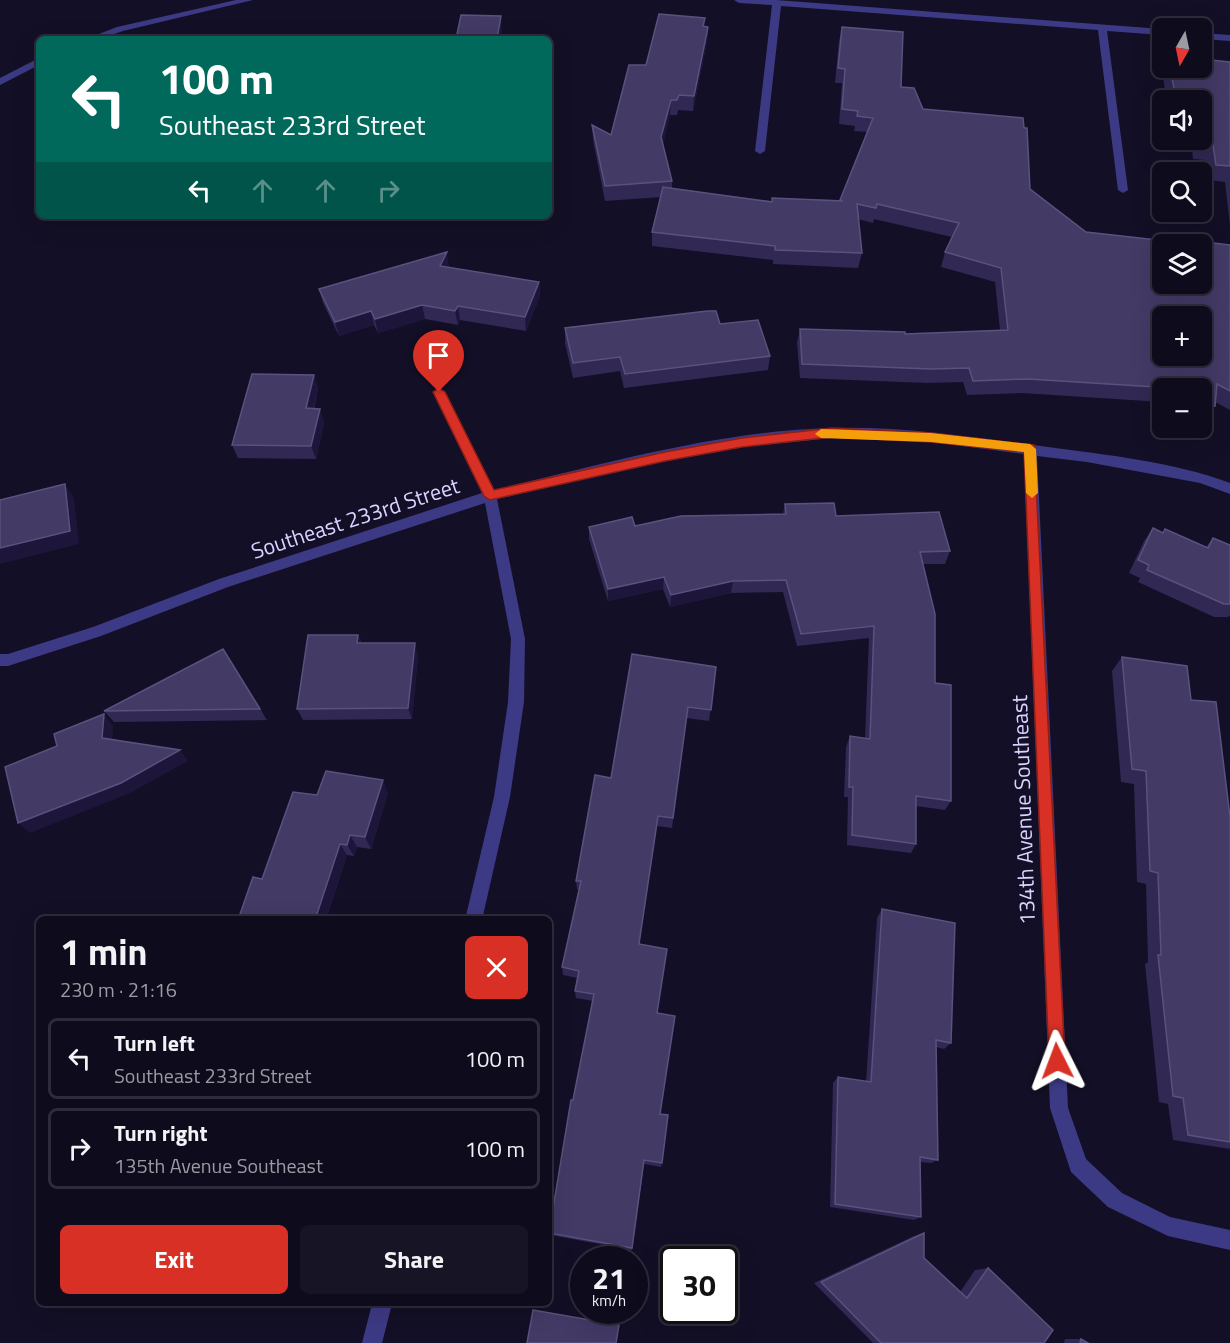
<!DOCTYPE html>
<html lang="en">
<head>
<meta charset="utf-8">
<style>
  :root { --surface:#0e0b1c; --page:#171425; --text:#f1f3f6; --muted:#9b9ba3; --line:#2e2b3b; --accent:#d93025 }
  body { margin:0; font-family:"Titillium Web",sans-serif; background:var(--page); color:var(--text); height:100vh; display:flex; flex-direction:column; font-size:22px; white-space:nowrap }
  * { box-sizing:border-box; margin:0 }
  p { font-size:20px; color:var(--muted) }
  .icon { flex:none; width:33px; height:33px; fill:none; stroke:currentColor; stroke-width:2; stroke-linecap:round; stroke-linejoin:round }
  .map { position:relative; flex:1; overflow:hidden }
  .details { position:absolute; left:36px; top:916px; width:516px; height:390px; display:flex; flex-direction:column; background:var(--surface); border-radius:9px; box-shadow:0 6px 24px #0002,0 0 0 2px var(--line) }
  .details>* { flex:none }
  .hud { position:absolute; left:36px; top:36px; width:516px; height:183px; border-radius:9px; box-shadow:0 6px 24px #0002,0 0 0 2px var(--line); background:#00695c; color:#fff; overflow:hidden }
  .needle { width:39px; rotate:189deg }
  .buttons { position:absolute; left:1152px; top:18px; display:grid; gap:12px }
  .buttons a { display:grid; place-items:center; width:60px; height:60px; border-radius:9px; background:var(--surface); box-shadow:0 6px 24px #0002,0 0 0 2px var(--line); font-size:30px }
  .speed { position:absolute; left:570px; top:1246px; display:flex; gap:12px; font-size:30px; font-weight:700; text-align:center }
  .speed>* { display:grid; place-content:center; width:78px; height:78px; border-radius:50%; background:var(--surface); box-shadow:0 6px 24px #0002,0 0 0 2px var(--line); line-height:1 }
  .speed small { font-size:15px; font-weight:400 }
  .speed .limit { border:3px solid #111; border-radius:9px; background:#fff; color:#111 }
  .pin { position:absolute; display:grid; place-items:center; width:51px; height:51px; color:#fff; margin:-62px -26px; border-radius:50% 50% 50% 0; rotate:-45deg; box-shadow:0 0 6px #0007 }
  .pin .icon { rotate:45deg }
  .me { position:absolute; width:66px; margin:-33px; rotate:357deg; stroke-linejoin:round; filter:drop-shadow(0 0 4px #0008) }
  .turn { display:flex; align-items:center; gap:21px; height:126px; padding:0 24px; font-size:27px }
  .turn .icon { width:78px; height:78px; stroke-width:2.5 }
  .turn b { display:block; font-size:42px; line-height:51px }
  .lanes { display:flex; align-items:center; height:57px; padding:0 24px; background:#0003; justify-content:center; gap:30px; direction:ltr }
  .lanes .off { opacity:.35 }
  .round { display:grid; place-items:center; flex:none; width:63px; height:63px; border-radius:9px; background:var(--page) }
  .head { display:flex; align-items:center; justify-content:space-between; height:102px; padding:0 24px }
  h1 { font-size:36px; font-weight:700; line-height:45px }
  .cta { display:flex; gap:12px; margin-top:auto; padding:12px 24px }
  .cta a { flex:1; height:69px; border-radius:9px; background:var(--accent); color:#fff; font-size:24px; font-weight:700; line-height:69px; text-align:center }
  .cta a+a { background:var(--page); color:var(--text) }
  ul { padding:0; list-style:none }
  li { display:flex; align-items:center; gap:18px; height:81px; margin:0 12px 9px; padding:0 12px; border:3px solid var(--line); border-radius:9px }
  li div { flex:1 }
  li b { display:block; font-size:22px }
  li em { font-style:normal }
  .map>svg:first-child { display:block }
</style>
</head>
<body>
<div class="map">
<svg width="1230" height="1343" viewBox="0 0 1230 1343">
  <rect width="100%" height="100%" fill="#130f26"/>
  <g fill="none" stroke-linecap="round" stroke-linejoin="round">
    <!-- lane -->
    <g fill="#3d3a85" fill-rule="evenodd">
      <path d="M236 0H253L123 31 100 39H86L117 27Z"/>
      <path d="M39 58V65L0 85V78Z"/>
    </g>
    <!-- street -->
    <g fill="#3d3a85" fill-rule="evenodd">
      <path d="M734 0H776L1162 29V35L1107 31 1128 190 1123 193 1118 190 1098 30 781 6 765 151 760 154 755 151 772 5 739 3Z"/>
      <path d="M1202 33 1230 35V41L1202 39Z"/>
      <path d="M439 387 445 392 494 490C604 464 718 431 832 428 904 426 977 438 1048 447 1107 455 1175 462 1230 483V494L1200 483 1087 462 1037 456 1068 1108 1086 1159 1122 1193 1170 1217 1230 1230V1250L1168 1236 1108 1207 1071 1172 1050 1108 1024 454 931 442 832 438 742 447 645 465 497 499 525 639 524 702 510 797 482 920H465L494 797 508 702 511 639 485 503 228 587 101 636 8 666H0V654H8L93 627 219 579 482 493 433 392Z"/>
      <path d="M372 1304H392L382 1343H362Z"/>
    </g>
  </g>
  <!-- wall -->
  <g fill="#312854">
    <path d="M705 18 704 26 708 27 707 42 693 111 678 110 677 115H670L663 144 672 181V188L772 201V198L840 200 867 132 854 131 855 126 839 124 842 83H835L839 41 842 27 923 109 1030 189 1086 232 1155 239 1157 236 1230 245V410L1215 402V406L1206 420 1202 419V388H1162V402L1022 393 967 395 963 382 927 383 800 378 797 343 800 329 905 334 1000 330 995 282 941 267 945 252 952 237 874 219 873 223 858 219 862 253 858 268 773 264V260L652 246V232L661 197 605 201 593 140 592 125 611 135 646 65Z"/>
    <path d="M1230 62V226L1225 182 1209 180 1205 160 1193 159 1191 140H1202V100H1167L1162 72 1163 68H1202Z"/>
    <path d="M449 266 448 268 539 282 540 296 526 331 460 320 458 325 425 319 378 333 374 325 339 336 323 303 319 289Z"/>
    <path d="M720 324 770 356 768 370 624 388 620 371 573 378 565 343V328Z"/>
    <path d="M314 375 318 389 314 409H320L324 423 316 459 238 458 232 445Z"/>
    <path d="M785 504 836 516 950 551 945 564H923L935 683 951 801 945 810 916 806V844L911 853 847 845 848 797H844L846 747 850 736 865 738 869 638 797 646 783 592 731 593 670 607 663 589 608 601 589 539V527L635 526 783 514Z"/>
    <path d="M1153 528 1162 533 1206 547 1213 538 1230 545V615L1228 617H1214L1138 582 1140 578 1129 573 1144 541Z"/>
    <path d="M358 635 362 643 418 655 412 719 303 720 297 709Z"/>
    <path d="M223 649 267 720 114 722 104 711Z"/>
    <path d="M1122 657 1191 700 1230 817V1149L1173 1140 1168 1104 1159 1102 1145 964 1148 962 1146 884 1137 882 1134 784 1121 782 1112 671Z"/>
    <path d="M716 667 709 721 686 718 672 828 657 826 639 944 657 1013 662 1163 661 1167 644 1164 632 1250 550 1235 549 1234 573 1100 593 1001 576 998 575 991 577 978 563 975 562 967 579 890 577 889 576 881 611 778Z"/>
    <path d="M388 793 371 849 357 847 354 856 347 855 326 920H238L262 879Z"/>
    <path d="M882 909 951 1043 944 1049 936 1047 938 1160 931 1163 920 1162 921 1217 914 1220 830 1207 833 1083 838 1077 866 1082 877 918Z"/>
    <path d="M924 1233V1258L960 1292 975 1270 988 1268 1044 1343H873L814 1283 914 1236Z"/>
    <path d="M1065 1339H1081L1088 1343H1064Z"/>
  </g>
  <!-- shaded-wall -->
  <g fill="#1d163a">
    <path d="M501 16 502 31 501 39H497Z"/>
    <path d="M708 27 707 42 693 111 694 96Z"/>
    <path d="M671 100 670 115 661 152V137Z"/>
    <path d="M447 252 449 266 442 280 440 266Z"/>
    <path d="M539 282 540 296 526 331 525 317Z"/>
    <path d="M422 305 425 319 378 333 375 319Z"/>
    <path d="M458 306 460 320 458 325 455 311Z"/>
    <path d="M371 311 374 325 339 336 335 322Z"/>
    <path d="M314 375 318 389 310 422 306 408Z"/>
    <path d="M320 409 324 423 316 459 311 446Z"/>
    <path d="M65 484 74 498 79 544 0 564V548Z"/>
    <path d="M664 577 663 589 608 601V589Z"/>
    <path d="M733 581 731 593 670 607 671 595Z"/>
    <path d="M358 635 363 647 357 643Z"/>
    <path d="M415 643 418 655 412 719 408 708Z"/>
    <path d="M104 714 113 726 112 749 102 738Z"/>
    <path d="M180 750 188 761 130 793 30 833 18 823Z"/>
    <path d="M383 780 388 793 371 849 365 837Z"/>
    <path d="M658 816 657 826 638 952 639 944Z"/>
    <path d="M350 835 357 847 354 856 347 845Z"/>
    <path d="M340 844 347 855 326 920H315Z"/>
  </g>
  <!-- building -->
  <g fill="#433a66" stroke="#5a527e" stroke-width="1.5" fill-rule="evenodd">
    <path d="M659 14 705 18 703 26 708 27 694 96 679 95 677 100H671L661 137 672 181 605 186 592 125 611 135 629 65H646Z"/>
    <path d="M461 15 501 16 497 39H456Z"/>
    <path d="M842 27 903 32 901 87 914 88 923 109 1023 118 1024 128H1027L1030 189 1086 232 1157 240V236L1230 245V391L1217 384 1215 406 1202 403V388H1172L1028 379 973 381 969 368 931 369 802 364 800 329 905 332V334L1008 330 1001 268 945 252 959 223 877 204 876 208 857 204 862 253 775 250V246L652 232 663 187 772 202V198L843 201 840 200 873 118 857 116 858 111 842 109 845 69 838 68ZM1162 244H1202V284H1162ZM1162 316H1202V356H1162Z"/>
    <path d="M1202 59 1230 62V166L1216 165 1213 145 1201 144 1202 100 1176 99 1170 68H1202Z"/>
    <path d="M447 252 440 266 539 282 525 317 458 306 455 311 422 305 375 319 371 311 335 322 319 289Z"/>
    <path d="M707 311H716L720 324 758 320 770 356 625 374 620 357 573 363 565 328Z"/>
    <path d="M252 374 314 375 306 408 320 409 311 446 232 445Z"/>
    <path d="M65 484 70 531 0 548V500Z"/>
    <path d="M834 503 836 516 939 512 950 551 920 552 935 614V683L951 685V801L916 796V844L852 835 853 787H849L850 736 870 739 874 626 801 634 786 580 733 581 671 595 664 577 608 589 589 527 632 517 635 526 681 516 786 514 785 504Z"/>
    <path d="M1153 528 1163 533 1165 529 1208 548 1213 538 1230 545V604H1224L1147 570 1149 565 1138 560Z"/>
    <path d="M308 635H358L357 643H415L408 708 297 709Z"/>
    <path d="M223 649 260 709 104 711Z"/>
    <path d="M632 654 716 667 711 710 688 707 673 818 658 816 639 944 667 949 657 1013 675 1016 660 1114 668 1115 662 1163 644 1160 632 1248 549 1233 571 1100H573L594 994 575 991 579 971 562 967 581 881H576L595 775 611 778Z"/>
    <path d="M1122 657 1187 666 1191 700 1216 702 1230 817V1142L1188 1135 1183 1098 1173 1096 1158 955H1161L1158 873 1150 871 1146 771 1132 769Z"/>
    <path d="M104 714 102 738 180 750 121 783 18 823 5 767 57 746 54 734Z"/>
    <path d="M326 771 383 780 365 837 350 835 347 845 340 844 315 920H238L253 877 262 879 293 792 317 795Z"/>
    <path d="M882 909 955 923 951 1043 936 1040 938 1160 920 1157 921 1217 835 1204 838 1077 871 1082Z"/>
    <path d="M924 1233V1258L967 1298 988 1268 1053 1330 1044 1343H881L821 1282Z"/>
    <path d="M533 1310 619 1325 616 1343H527Z"/>
    <path d="M1081 1339 1088 1343H1080Z"/>
  </g>
  <!-- route -->
  <path fill="#d93025" stroke="#8d1f18" stroke-width="1.5" d="M439 388 445 392 494 490 665 452 742 438 832 428 931 433 1034 445 1065 1061 1063 1067 1057 1070 1051 1067 1049 1061 1024 452 931 442 832 437 742 447 665 461 490 500 484 496 433 392Z"/>
  <!-- slow -->
  <path fill="#f59e0b" d="M821 429 931 433 1030 444 1036 449 1038 493 1032 498 1026 493 1024 452 931 442 821 438 815 434Z"/>
  <g text-anchor="middle" dominant-baseline="central" stroke-width="6" stroke-linejoin="round" paint-order="stroke">
    <!-- street labels -->
    <g font-size="22" fill="#d9d4ff" stroke="#130f26">
      <text transform="translate(355 518) rotate(-18)">Southeast 233rd Street</text>
      <text transform="translate(1023 810) rotate(-92)">134th Avenue Southeast</text>
    </g>
  </g>
</svg>
<div class="buttons">
<a><svg class="needle" viewBox="-14 -14 28 28"><path d="M0-13l5 13h-10z" fill="#e53935"/><path d="M0 13l5-13h-10z" fill="#9b9ba3"/></svg></a>
<a><svg class="icon" aria-label="sound" viewBox="0 0 24 24"><path d="M4 9h4l5-4v14l-5-4H4zM17 9q2 3 0 6"/></svg></a>
<a><svg class="icon" aria-label="search" viewBox="0 0 24 24"><circle cx="10" cy="10" r="6"/><path d="M15 15l6 6"/></svg></a>
<a><svg class="icon" aria-label="layers" viewBox="0 0 24 24"><path d="M12 4l9 5-9 5-9-5zM3 14l9 5 9-5"/></svg></a>
<a>+</a>
<a>−</a>
</div>
<div class="speed"><div>21<small>km/h</small></div><div class="limit">30</div></div>
<div class="pin" style="left:439px;top:392px;background:#d93025"><svg class="icon" aria-label="arrive" viewBox="0 0 24 24"><path d="M6 21V4h12l-3 4 3 4H6"/></svg></div>
<svg class="me" style="left:1057px;top:1061px" viewBox="-20 -20 40 40"><path d="M0-17L14 15 0 8-14 15z" fill="#d93025" stroke="#fff" stroke-width="4"/></svg>
<div class="hud">
<div class="turn"><svg class="icon" aria-label="left" viewBox="0 0 24 24"><path d="M17 20v-9H6M10 6l-5 5 5 5"/></svg><div><b>100 m</b>Southeast 233rd Street</div></div>
<div class="lanes"><svg class="icon" aria-label="left" viewBox="0 0 24 24"><path d="M17 20v-9H6M10 6l-5 5 5 5"/></svg><svg class="icon off" aria-label="ahead" viewBox="0 0 24 24"><path d="M12 20V5M6 11l6-6 6 6"/></svg><svg class="icon off" aria-label="ahead" viewBox="0 0 24 24"><path d="M12 20V5M6 11l6-6 6 6"/></svg><svg class="icon off" aria-label="right" viewBox="0 0 24 24"><path d="M7 20v-9h11M14 6l5 5-5 5"/></svg></div>
</div>
<section class="details">
<div class="head"><div><h1>1 min</h1><p>230 m · 21:16</p></div><a class="round" style="background:#d93025;color:#fff"><svg class="icon" aria-label="close" viewBox="0 0 24 24"><path d="M6 6l12 12M18 6L6 18"/></svg></a></div>
<ul>
<li><svg class="icon" aria-label="left" viewBox="0 0 24 24"><path d="M17 20v-9H6M10 6l-5 5 5 5"/></svg><div><b>Turn left</b><p>Southeast 233rd Street</p></div><em>100 m</em></li>
<li><svg class="icon" aria-label="right" viewBox="0 0 24 24"><path d="M7 20v-9h11M14 6l5 5-5 5"/></svg><div><b>Turn right</b><p>135th Avenue Southeast</p></div><em>100 m</em></li>
</ul>
<div class="cta"><a>Exit</a><a>Share</a></div>
</section>
</div>
</body>
</html>
